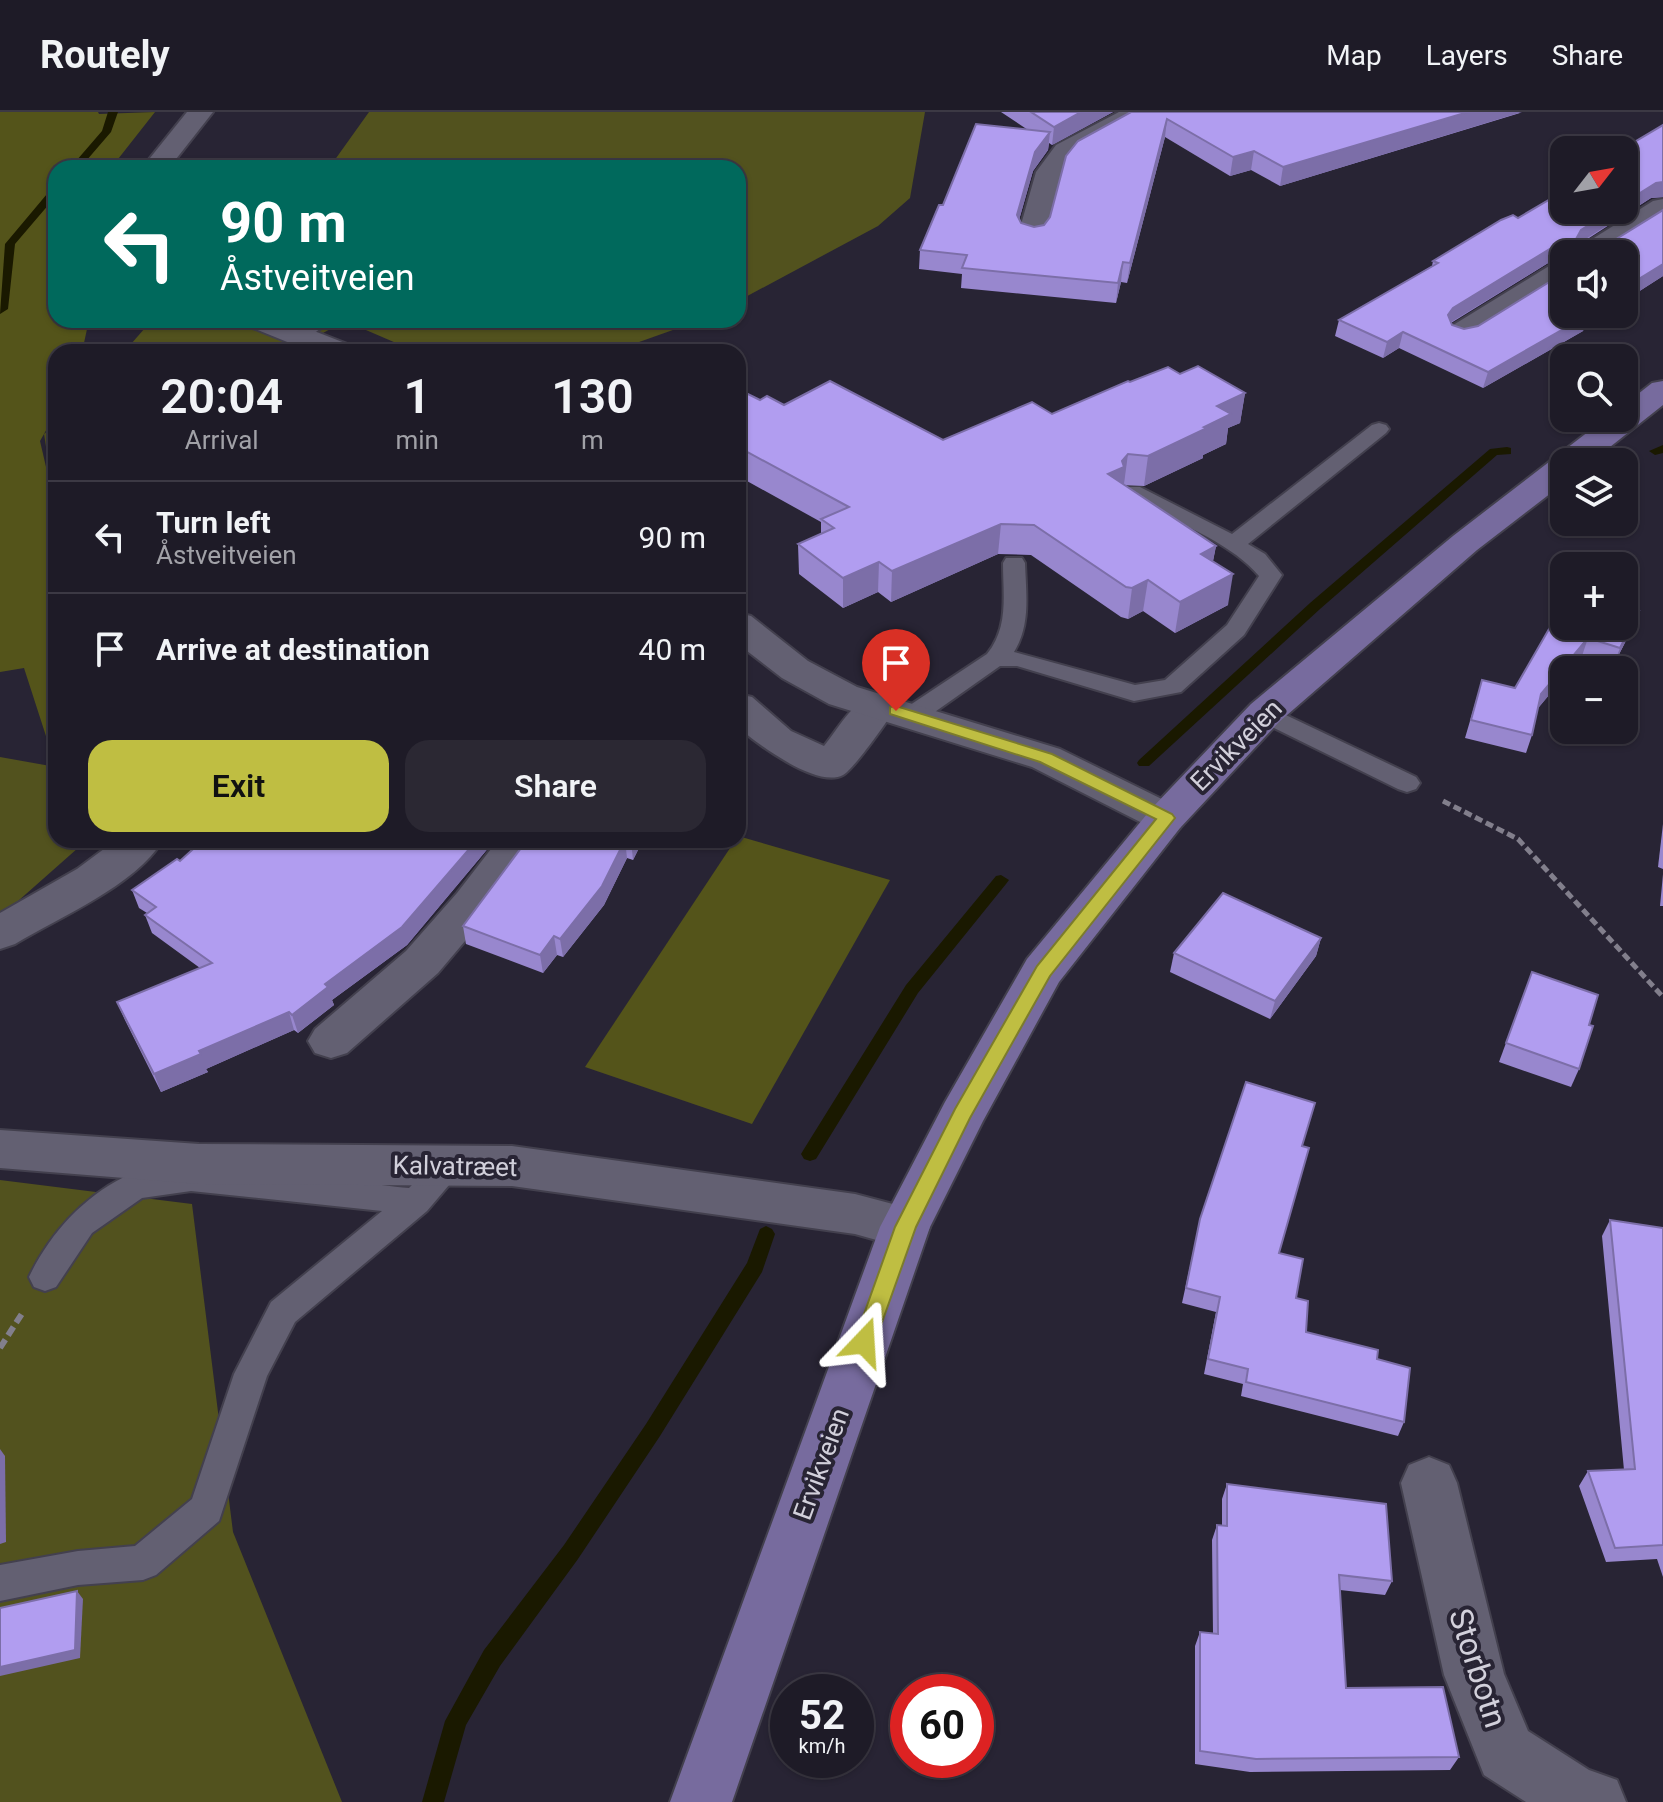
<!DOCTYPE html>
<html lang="en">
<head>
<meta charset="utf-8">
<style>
  :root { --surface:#1e1b27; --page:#2b2833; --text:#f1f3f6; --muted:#a1a1a7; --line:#3c3944; --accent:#bfbe42 }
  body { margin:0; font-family:Roboto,sans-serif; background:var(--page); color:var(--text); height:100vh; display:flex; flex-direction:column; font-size:30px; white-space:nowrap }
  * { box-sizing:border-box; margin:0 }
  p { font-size:26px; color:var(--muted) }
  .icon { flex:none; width:44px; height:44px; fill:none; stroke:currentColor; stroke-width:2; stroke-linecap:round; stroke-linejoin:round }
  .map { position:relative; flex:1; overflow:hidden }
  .details { position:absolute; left:48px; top:232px; width:698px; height:504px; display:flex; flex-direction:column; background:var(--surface); border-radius:24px; box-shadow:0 2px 6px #0004,0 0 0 2px var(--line) }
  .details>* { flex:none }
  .top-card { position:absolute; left:48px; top:48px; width:698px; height:168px; border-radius:24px; box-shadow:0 2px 6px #0004,0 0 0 2px var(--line); background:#00695c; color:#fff; overflow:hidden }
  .needle { width:52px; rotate:59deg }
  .buttons { position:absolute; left:1550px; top:24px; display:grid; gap:16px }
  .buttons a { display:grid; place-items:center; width:88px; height:88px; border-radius:16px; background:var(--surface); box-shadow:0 2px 6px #0004,0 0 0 2px var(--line); font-size:40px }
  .speed { position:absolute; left:770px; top:1562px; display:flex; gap:16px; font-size:40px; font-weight:700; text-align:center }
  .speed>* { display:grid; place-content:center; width:104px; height:104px; border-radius:50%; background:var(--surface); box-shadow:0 2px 6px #0004,0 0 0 2px var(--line); line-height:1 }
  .speed small { font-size:20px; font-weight:400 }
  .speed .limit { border:12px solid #d22; background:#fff; color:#111 }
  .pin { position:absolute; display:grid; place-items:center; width:68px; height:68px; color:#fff; margin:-82px -34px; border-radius:50% 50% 50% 0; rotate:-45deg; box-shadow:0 0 8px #0007 }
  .pin .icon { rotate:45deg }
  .me { position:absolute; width:88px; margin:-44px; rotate:20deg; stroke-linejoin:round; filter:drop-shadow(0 0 6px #0008) }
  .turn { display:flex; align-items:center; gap:28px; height:168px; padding:0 40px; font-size:36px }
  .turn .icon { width:104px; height:104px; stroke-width:2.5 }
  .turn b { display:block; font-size:56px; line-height:68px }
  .eta { display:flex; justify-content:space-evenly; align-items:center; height:136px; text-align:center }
  .eta b { font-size:48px; font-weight:600; line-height:56px }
  .cta { display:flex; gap:16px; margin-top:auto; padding:16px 40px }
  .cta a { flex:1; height:92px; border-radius:24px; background:var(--accent); color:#111; font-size:32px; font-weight:600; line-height:92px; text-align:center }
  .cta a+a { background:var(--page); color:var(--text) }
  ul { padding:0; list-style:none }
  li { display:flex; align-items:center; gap:24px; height:112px; padding:0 40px; border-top:2px solid var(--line) }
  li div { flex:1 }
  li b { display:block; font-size:30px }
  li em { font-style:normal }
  header { display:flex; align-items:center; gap:48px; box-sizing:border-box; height:112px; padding:0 40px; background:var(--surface); border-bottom:2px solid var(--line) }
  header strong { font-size:38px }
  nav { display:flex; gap:44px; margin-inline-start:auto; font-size:28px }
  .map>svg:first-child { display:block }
</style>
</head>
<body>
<header>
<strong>Routely</strong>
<nav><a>Map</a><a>Layers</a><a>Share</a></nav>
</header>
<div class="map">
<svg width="1663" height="1690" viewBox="0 0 1663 1690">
  <rect width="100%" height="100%" fill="#282434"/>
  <!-- green -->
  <g fill="#54541a">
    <path d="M0 0H98L99 2 155 0 111 56H56V208H89L82 240H56V301L40 329 56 398V655L24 556 0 560Z"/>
    <path d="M738 724 890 768 752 1012 585 955Z"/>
  </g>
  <!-- forest -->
  <g fill="#52521e">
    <path d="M369 0H925L910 86 878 114 738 189V56H329Z"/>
    <path d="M152 208H701L611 240H417L345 209 323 221 304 240H124Z"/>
    <path d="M56 312V398L44 322Z"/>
    <path d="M0 645 56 655V728H87L0 805Z"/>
    <path d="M0 1068 192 1092 233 1420 342 1690H0Z"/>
  </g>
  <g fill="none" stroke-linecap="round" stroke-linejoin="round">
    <!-- stream -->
    <g fill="#1a1900" fill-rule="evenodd">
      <path d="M108 0H118L111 20 80 56H70L102 19Z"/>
      <path d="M56 75V84L15 132 8 197 0 202 5 132 52 76Z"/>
      <path d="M1663 333V341L1655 343 1649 339Z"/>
      <path d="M1507 335 1511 336V342L1497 343 1320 497 1149 654H1139L1137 651 1139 648 1310 491 1490 337Z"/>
      <path d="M1001 763 1009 768 1006 772 918 881 816 1047 810 1049 804 1047 801 1042 804 1037 906 873 996 764Z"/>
      <path d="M766 1114 772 1117 775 1122 762 1160 660 1324 578 1447 500 1554 466 1613 444 1690H422L445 1609 484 1538 564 1433 646 1312 747 1151 760 1117Z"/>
    </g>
    <defs>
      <g id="service">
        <path d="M310 208H333L307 226H293L290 222Z"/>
        <path d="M1379 311 1386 313 1389 317 1386 321 1248 432 1265 442 1282 463 1244 523 1181 580 1134 589 1017 554H1000L922 609H904L901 603 904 597 987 542C1009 515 1003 483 1003 451L1006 446H1022L1025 451C1026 482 1031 512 1014 540L1135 573 1165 568 1227 513 1259 464C1229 428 1166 406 1124 385L1121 380 1124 375H1140L1232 422 1372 313Z"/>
        <path d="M1265 593 1416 665 1420 671 1416 677 1407 680 1398 677 1256 607 1253 601 1256 595Z"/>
        <path d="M451 1041 462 1044 466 1053 427 1099 295 1210 267 1264 219 1409 156 1463 143 1468 78 1473 0 1489V1453L78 1439 135 1434 192 1387 234 1262 271 1190 382 1099 191 1079 142 1086 92 1121 56 1175 45 1179 34 1175 29 1165C49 1123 82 1086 124 1065 175 1040 347 1070 409 1076L440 1044Z"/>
      </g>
      <g id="minor">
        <path d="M1119 0H1151L1147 5 1074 45 1062 61 1046 123 1042 129 1032 131 1022 129 1018 123 1036 60 1056 33Z"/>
        <path d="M1663 87V107L1608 142H1574L1578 136 1653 89Z"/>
        <path d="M1564 148V170L1472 227 1461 230 1450 227 1446 221 1450 215 1554 151Z"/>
        <path d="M738 582 752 585 791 619 824 634C843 611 858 576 892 585L897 594C889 607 854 657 843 663 817 677 756 631 738 615Z"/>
        <path d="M116 728H163C135 774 61 804 15 832L0 837V801L77 757Z"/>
        <path d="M498 728H541L487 803 438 861 347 941 331 946 315 941 308 929 315 917 406 839 457 781Z"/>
        <path d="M0 1018 199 1032 512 1034 855 1082 923 1100 930 1115 923 1130 905 1136 855 1122 512 1074 199 1072 0 1056Z"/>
        <path d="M1429 1345 1449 1353 1457 1371 1504 1562 1528 1619 1589 1658 1617 1668 1626 1690H1526L1484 1663 1444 1563 1401 1371 1409 1353Z"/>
      </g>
      <g id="tertiary">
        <path d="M187 0H213L169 56H142Z"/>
        <path d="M244 208H286L350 233 354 240H312L248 214Z"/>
        <path d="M738 501 751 504 808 549 857 575 1060 637 1180 696 1186 706 1180 716 1166 720 1152 716 1032 655 829 592 782 566 738 532Z"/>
      </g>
      <path id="primary" d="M1663 269V293L1591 350H1564V371L1477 438 1279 610 1180 716 1059 870 983 1009 930 1115 732 1690H670L880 1115 945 990 1027 847 1152 696 1251 592 1453 424 1606 306H1624V293L1652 271Z"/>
    </defs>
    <!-- service casing -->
    <use href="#service" stroke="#43404e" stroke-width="4"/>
    <!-- minor casing -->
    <use href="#minor" stroke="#43404e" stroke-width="4"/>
    <!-- tertiary casing -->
    <use href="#tertiary" stroke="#43404e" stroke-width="4"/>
    <!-- primary casing -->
    <use href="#primary" stroke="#43404e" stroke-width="4"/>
    <!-- path-far1 -->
    <path stroke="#827f8c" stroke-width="5" stroke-dasharray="8 4" stroke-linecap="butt" d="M1443 689 1518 727 1663 885"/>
    <!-- path -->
    <path stroke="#827f8c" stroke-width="6" stroke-dasharray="10 5" stroke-linecap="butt" d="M0 1236 23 1200"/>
    <!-- service -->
    <use href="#service" fill="#636072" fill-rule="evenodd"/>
    <!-- minor -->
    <use href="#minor" fill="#636072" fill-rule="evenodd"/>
    <!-- tertiary -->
    <use href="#tertiary" fill="#636072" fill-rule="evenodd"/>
    <!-- primary -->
    <use href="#primary" fill="#776b9e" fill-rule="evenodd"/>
  </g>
  <!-- wall -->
  <g fill="#9887ce">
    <path d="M1001 0H1113L1052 33 1049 31 1048 38 1033 59 1019 108 1021 111 1034 115 1044 113 1131 0 1520 1 1280 74 1251 58 1230 64 1165 25 1127 171 1121 170 1116 191 961 176 962 162 919 157 920 138 943 93 1028 18Z"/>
    <path d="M1663 13V85L1651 86 1586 128 1613 129 1663 98V164L1624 189V142H1564V146L1553 148 1451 211 1452 213 1464 217 1585 213 1583 219 1483 276 1399 236 1383 246 1335 224 1339 208 1432 154 1433 149 1518 106 1564 98Z"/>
    <path d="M1180 262 1245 281 1240 311 1228 316 1226 332 1203 343V346L1144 374 1123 373 1216 434 1213 449 1228 493 1175 521 1143 499 1128 507 1121 505 1031 443 998 442 891 490 878 480 843 496 799 462 798 432 821 422V410L738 364V277L760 288 943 328 1052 302 1130 270Z"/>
    <path d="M1564 491 1639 499 1632 517 1613 554 1582 544 1570 558H1564V565L1538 596 1532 623 1526 641 1465 626 1482 568 1515 576Z"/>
    <path d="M1663 712V757L1658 755Z"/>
    <path d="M203 728H495L407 833 332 888 334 893 298 921 294 918 206 957 208 960 161 980 125 908 117 890 200 856 152 821 145 803 147 801 139 796 132 778 180 749Z"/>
    <path d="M527 728H643L633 748 627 746 604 793 563 845 557 843 543 861 466 832 463 814Z"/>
    <path d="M1663 762V794H1660Z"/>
    <path d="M1321 826 1316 844 1270 907 1170 860 1174 841Z"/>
    <path d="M1532 860 1579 957 1571 975 1499 950Z"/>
    <path d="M1302 1034 1279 1141 1296 1186 1306 1220 1377 1247 1404 1310 1398 1324 1241 1284 1243 1272 1204 1262 1216 1200 1182 1191 1197 1122Z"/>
    <path d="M1610 1108 1663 1116V1465L1657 1447 1606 1450 1579 1374 1588 1359 1624 1358 1602 1124Z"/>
    <path d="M1227 1372 1392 1469 1385 1483 1340 1478 1346 1576 1459 1645 1450 1658 1250 1660 1195 1652V1534L1200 1520 1213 1522 1212 1428 1217 1413H1222V1387Z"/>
  </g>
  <!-- shaded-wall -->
  <g fill="#7c6ea8">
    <path d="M1081 0H1113L1052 33 1054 15Z"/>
    <path d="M1468 0H1522L1280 74 1283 55Z"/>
    <path d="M1167 7 1165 25 1127 171 1130 151Z"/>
    <path d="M1050 20 1048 38 1033 59 1015 122 1017 103 1035 40Z"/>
    <path d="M1254 39 1251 58 1230 64 1233 45Z"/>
    <path d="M1663 70V85L1651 86 1576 133V127L1581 118 1613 98H1624V91L1656 71Z"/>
    <path d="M1570 130 1567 142H1564V146L1553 148 1448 212V203L1453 196 1558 132Z"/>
    <path d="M1123 150 1121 170 1116 191 1118 171Z"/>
    <path d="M1663 152V164L1624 189V176Z"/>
    <path d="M1584 202H1603L1585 213 1583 219 1483 276 1488 260Z"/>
    <path d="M1403 220 1399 236 1383 246 1387 230Z"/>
    <path d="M1245 281 1240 311 1228 316 1226 332 1203 343V346L1144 374 1148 344 1217 294Z"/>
    <path d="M1128 342 1124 372 1122 375 1108 362Z"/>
    <path d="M1001 412 998 442 891 490 892 459Z"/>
    <path d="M1216 434 1210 464 1201 442Z"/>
    <path d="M879 450 878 480 843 496V466Z"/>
    <path d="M1233 462 1228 493 1175 521 1180 490Z"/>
    <path d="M1148 468 1143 499 1128 507 1132 476Z"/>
    <path d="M1639 499 1632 517 1613 554 1620 536Z"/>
    <path d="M1588 526 1582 544 1570 558H1564V565L1535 600 1541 582Z"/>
    <path d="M477 728H495L407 833 332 888 334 893 298 921 292 903Z"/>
    <path d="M625 728 627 746 604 793 563 845 560 827Z"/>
    <path d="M632 728H643L633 748 631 729Z"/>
    <path d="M554 824 557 843 543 861 540 843Z"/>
    <path d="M1321 826 1316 844 1270 907 1275 889Z"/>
    <path d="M289 900 294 918 206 957 208 960 161 980 154 962 199 939Z"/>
    <path d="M0 1337 5 1344 6 1430 0 1432Z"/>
    <path d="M77 1479 83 1487 80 1546 0 1564V1555Z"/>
  </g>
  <!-- building -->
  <g fill="#b19df0" stroke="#7c6ea8" stroke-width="2">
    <path d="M1031 0H1081L1054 15Z"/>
    <path d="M1131 0H1468L1283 55 1254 39 1233 45 1167 7 1130 151 1123 150 1118 171 962 156 967 143 920 138 939 93H943L976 12 1050 20 1035 40 1017 103 1021 111 1034 115 1044 113 1050 105 1066 44 1078 29Z"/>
    <path d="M1663 13V70L1656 71 1624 91V38H1621Z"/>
    <path d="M1564 79V98H1613L1581 118 1576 127 1613 129 1663 98V152L1624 176V142H1570V130L1558 132 1453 196 1448 203 1452 213 1464 217 1478 214 1564 161V202L1588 203 1488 260 1403 220 1387 230 1339 208 1438 151 1433 149 1501 108 1513 103 1518 106Z"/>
    <path d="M1198 254 1245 281 1217 294 1231 302 1204 315 1207 316 1148 344 1128 342 1122 349 1124 355 1108 362 1216 434 1201 442 1233 462 1180 490 1148 468 1132 476 1126 475 1034 413 1001 412 892 459 879 450 843 466 798 432 834 416 821 407 849 395 738 335V277L760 288 767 284 784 293 830 269 943 328 1032 290 1052 302 1128 269 1130 270 1168 255 1180 262Z"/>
    <path d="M1564 491V514H1624V495L1639 499 1620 536 1588 526 1541 582 1532 623 1471 608 1482 568 1515 576Z"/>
    <path d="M203 728H477L402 815 325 872 328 875 292 903 289 900 199 939 201 942 154 962 117 890 212 851 145 803 156 795 132 778 177 747 180 749Z"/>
    <path d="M527 728H625L602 774 560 827 554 824 540 843 463 814Z"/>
    <path d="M1223 781 1321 826 1275 889 1174 841Z"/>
    <path d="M1532 860 1598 883 1589 913 1593 914 1579 957 1506 931Z"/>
    <path d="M1246 970 1315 991 1302 1034 1309 1036 1279 1141 1303 1147 1296 1186 1308 1189 1306 1220 1378 1238 1377 1247 1410 1256 1404 1310 1246 1270 1248 1257 1208 1247 1220 1185 1186 1176 1200 1107Z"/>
    <path d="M1610 1108 1663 1116V1433L1615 1436 1588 1359 1635 1357Z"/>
    <path d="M1227 1372 1386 1392 1392 1469 1339 1463 1346 1576 1443 1575 1459 1645 1256 1647 1200 1639V1520L1218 1522 1217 1413 1227 1414Z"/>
    <path d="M77 1479 75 1538 0 1555V1496Z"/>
  </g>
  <!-- route -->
  <path fill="#bfbe42" stroke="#7c7c2b" stroke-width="2" d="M896 594 1052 642 1172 702 1175 706 1050 864 970 1006 916 1115 875 1230 872 1237 864 1239 857 1237 854 1230 895 1115 955 997 1037 854 1156 707 1040 650 890 602V595Z"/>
  <g text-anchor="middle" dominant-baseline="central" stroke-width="8" stroke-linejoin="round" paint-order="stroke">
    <!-- street labels -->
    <g font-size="26" fill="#d2d0db" stroke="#282434">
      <text transform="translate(1236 633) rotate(-45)">Ervikveien</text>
      <text transform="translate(455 1054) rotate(1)">Kalvatræet</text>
      <text transform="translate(821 1352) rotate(-70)">Ervikveien</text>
    </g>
    <!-- near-street labels -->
    <g font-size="32" fill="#d2d0db" stroke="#282434">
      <text transform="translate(1478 1556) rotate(72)">Storbotn</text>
    </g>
  </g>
</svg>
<div class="buttons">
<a><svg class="needle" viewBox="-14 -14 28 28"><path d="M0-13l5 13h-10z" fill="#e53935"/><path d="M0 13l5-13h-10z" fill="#a1a1a7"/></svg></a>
<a><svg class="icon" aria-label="sound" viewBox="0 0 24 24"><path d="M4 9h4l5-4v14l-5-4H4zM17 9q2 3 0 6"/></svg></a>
<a><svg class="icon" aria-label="search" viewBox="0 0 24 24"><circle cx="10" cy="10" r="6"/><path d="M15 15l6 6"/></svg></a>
<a><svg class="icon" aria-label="layers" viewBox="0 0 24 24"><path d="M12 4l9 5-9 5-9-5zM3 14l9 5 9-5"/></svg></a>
<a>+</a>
<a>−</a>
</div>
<div class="speed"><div>52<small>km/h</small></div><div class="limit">60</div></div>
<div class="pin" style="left:896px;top:599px;background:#d93025"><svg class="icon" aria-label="arrive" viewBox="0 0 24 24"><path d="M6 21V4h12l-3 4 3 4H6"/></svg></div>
<svg class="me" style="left:864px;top:1230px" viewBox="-20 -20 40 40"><path d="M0-17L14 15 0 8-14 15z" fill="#bfbe42" stroke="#fff" stroke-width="4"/></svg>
<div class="top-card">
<div class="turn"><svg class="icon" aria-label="left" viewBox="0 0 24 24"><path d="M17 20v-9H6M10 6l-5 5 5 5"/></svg><div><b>90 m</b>Åstveitveien</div></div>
</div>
<section class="details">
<div class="eta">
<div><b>20:04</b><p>Arrival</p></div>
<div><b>1</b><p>min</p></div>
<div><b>130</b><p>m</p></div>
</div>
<ul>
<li><svg class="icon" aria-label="left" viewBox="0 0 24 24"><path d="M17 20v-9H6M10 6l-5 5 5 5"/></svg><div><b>Turn left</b><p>Åstveitveien</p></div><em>90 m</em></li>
<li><svg class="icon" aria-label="arrive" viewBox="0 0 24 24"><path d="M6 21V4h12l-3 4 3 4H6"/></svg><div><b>Arrive at destination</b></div><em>40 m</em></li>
</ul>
<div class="cta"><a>Exit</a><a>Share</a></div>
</section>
</div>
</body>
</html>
